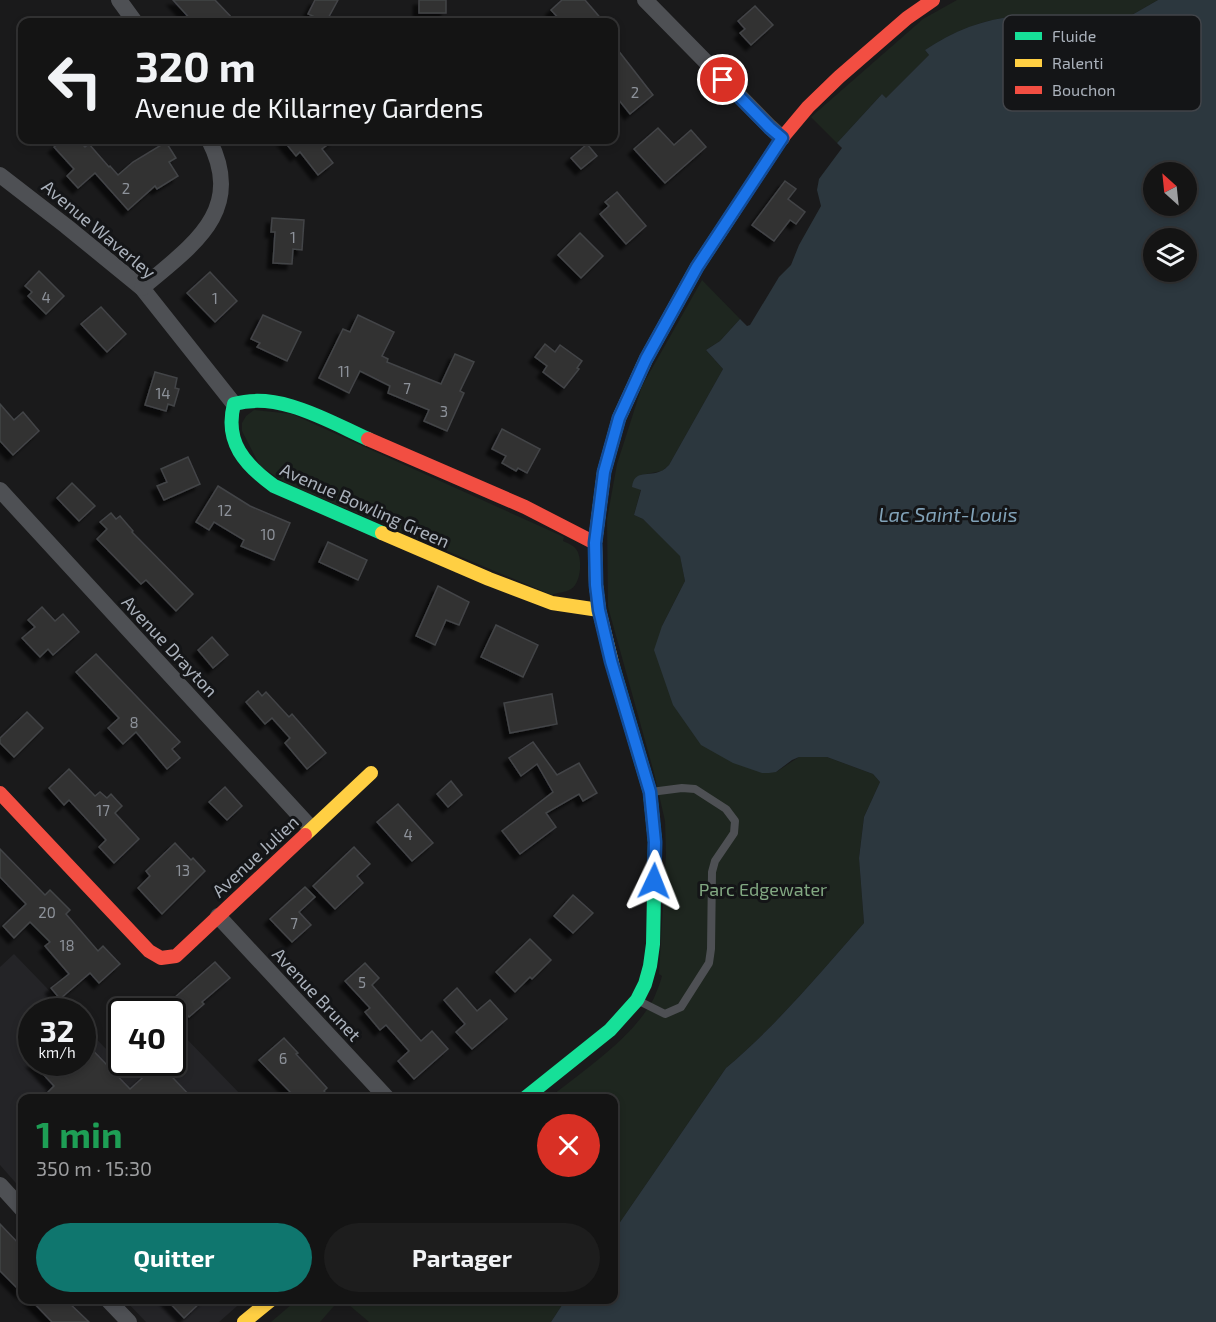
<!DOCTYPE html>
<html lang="fr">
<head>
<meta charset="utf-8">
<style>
  :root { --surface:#141414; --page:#1d1d1d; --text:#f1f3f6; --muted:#9d9ea0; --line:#333334; --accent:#0f766e }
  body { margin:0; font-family:"Exo 2",sans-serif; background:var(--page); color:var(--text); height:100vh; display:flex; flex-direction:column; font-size:22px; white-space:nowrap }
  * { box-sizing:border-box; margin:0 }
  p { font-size:20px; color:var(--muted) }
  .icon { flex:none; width:33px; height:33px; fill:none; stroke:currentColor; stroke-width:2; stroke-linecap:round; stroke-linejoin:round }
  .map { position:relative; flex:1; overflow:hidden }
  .drawer { position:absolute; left:18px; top:1094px; width:600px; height:210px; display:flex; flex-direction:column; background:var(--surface); border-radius:12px; box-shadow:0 3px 9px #0003,0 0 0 2px var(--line) }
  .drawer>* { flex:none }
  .hud { position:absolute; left:18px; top:18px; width:600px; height:126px; border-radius:12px; box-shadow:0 3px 9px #0003,0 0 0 2px var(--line); background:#141414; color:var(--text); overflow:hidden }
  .needle { width:39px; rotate:333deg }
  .controls { position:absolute; left:1143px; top:162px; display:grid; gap:12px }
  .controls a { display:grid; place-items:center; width:54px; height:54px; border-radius:50%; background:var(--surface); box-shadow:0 3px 9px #0003,0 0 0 2px var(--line); font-size:30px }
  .speed { position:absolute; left:18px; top:998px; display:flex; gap:12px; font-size:30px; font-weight:700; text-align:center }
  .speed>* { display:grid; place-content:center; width:78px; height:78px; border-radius:50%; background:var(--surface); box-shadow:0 3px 9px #0003,0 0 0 2px var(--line); line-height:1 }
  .speed small { font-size:15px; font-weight:400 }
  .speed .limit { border:3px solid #111; border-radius:9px; background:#fff; color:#111 }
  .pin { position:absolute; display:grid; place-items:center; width:51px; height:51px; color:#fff; margin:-26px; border:3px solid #fff; border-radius:50%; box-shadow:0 2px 6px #0007 }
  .me { position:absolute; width:66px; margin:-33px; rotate:2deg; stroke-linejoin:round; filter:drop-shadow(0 0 4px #0008) }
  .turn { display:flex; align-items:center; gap:21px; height:126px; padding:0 18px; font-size:27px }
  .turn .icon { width:78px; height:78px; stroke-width:2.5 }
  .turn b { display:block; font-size:42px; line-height:51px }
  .round { display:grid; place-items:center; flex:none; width:63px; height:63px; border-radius:32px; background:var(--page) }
  .overview { display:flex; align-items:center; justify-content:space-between; height:102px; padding:0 18px }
  h1 { font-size:36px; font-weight:700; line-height:45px; color:#1e9e55 }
  .primary-button { display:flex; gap:12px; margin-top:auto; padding:12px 18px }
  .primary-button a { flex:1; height:69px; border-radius:36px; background:var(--accent); color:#fff; font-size:24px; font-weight:700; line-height:69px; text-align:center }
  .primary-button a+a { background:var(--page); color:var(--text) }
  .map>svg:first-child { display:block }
</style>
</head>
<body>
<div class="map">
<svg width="1216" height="1322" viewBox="0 0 1216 1322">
  <defs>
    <filter id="shadow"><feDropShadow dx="-5.5" dy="5.5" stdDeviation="1.5" flood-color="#0009"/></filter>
  </defs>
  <rect width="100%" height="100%" fill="#1a1a1b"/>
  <!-- built -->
  <g fill="#242427">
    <path d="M14 954 69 1011H32V1062H82L83 1025 132 1076 148 1062H172L173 1039 180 1032 244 1098H22V1190L0 1165V967Z"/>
    <path d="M124 1299H245L219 1322H146Z"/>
  </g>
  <!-- green -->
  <g fill="#1e261f">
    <path d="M957 0H1158L1111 27 1104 18 1055 47 1047 40 1038 26H1031L1023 16C988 17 955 30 925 50L929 55 886 98 882 94 837 143 811 117 923 19Z"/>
    <path d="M702 280 740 319 720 341 706 350 723 369 669 465 662 471 641 475V489L634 515 643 519 680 555 685 581 662 626 776 772 799 757H827L873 774 880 782 864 817 859 857 864 923C820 973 777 1025 726 1068L614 1231V1098H549C583 1071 634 1037 654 998 657 991 660 983 662 976L659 974 666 854 665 821 654 773 608 607 607 519 617 464 642 386Z"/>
    <path d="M254 410 292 414 564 537 563 541C567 543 573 545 576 549 583 558 581 583 571 589 565 593 558 592 552 595L287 484 260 466 242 431V423L246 416Z"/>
    <path d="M298 1299H340L320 1322H271Z"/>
    <path d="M342 1299H566L551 1322H369Z"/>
  </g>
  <!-- water -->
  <path fill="#2c373e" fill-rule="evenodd" d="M1158 0H1216V1322H551L566 1299H614V1231L726 1068C777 1025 820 973 864 923L859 858 864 817 880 782 873 774 827 757H799L792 760 776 772 769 773H762L733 763 701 745 673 705 654 650 662 626 685 581 680 556 643 519 634 515 641 490 632 487C634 469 649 477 661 471 663 471 668 466 669 465L723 369 706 350 720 341 740 319 747 326 750 325 779 277 791 265 799 245 821 206 817 190 819 179 842 148 837 143 882 94 886 98 929 55 925 50C955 30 988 17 1024 16L1030 26H1037L1047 40 1055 47 1105 18 1111 27ZM1154 172H1186V206H1154ZM1154 238H1186V272H1154Z"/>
  <!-- building -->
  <g fill="#323233" stroke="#434447" stroke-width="1.5" filter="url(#shadow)">
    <path d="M173 0H215L236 22H193Z"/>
    <path d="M315 0H338L326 22 308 14Z"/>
    <rect x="419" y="0" width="27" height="13"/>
    <path d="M562 0H585L604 22H562L551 10Z"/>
    <path d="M755 6 773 25 751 45 740 33 745 29 738 21Z"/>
    <path d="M614 45 653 95 630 114 614 94Z"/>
    <path d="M658 128 674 145 691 130 706 147 665 183 634 149Z"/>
    <path d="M63 140H78L85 147 89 144 109 167 110 166 118 175 133 162 166 142 176 158 169 162 178 176 157 189 155 186 128 210 95 173 78 188 67 176 74 169 54 147Z"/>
    <path d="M283 140H334L322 149 333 163 318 175 300 152 296 156Z"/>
    <path d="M587 144 597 156 581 169 571 158Z"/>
    <path d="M785 181 796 189 788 199 805 212 796 224 790 220 774 241 752 225Z"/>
    <path d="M617 192 646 226 626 244 600 214 609 206 605 202Z"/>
    <path d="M272 218 304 220 302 250 293 249 292 264 273 263 275 232H271Z"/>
    <path d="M580 233 603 256 581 278 558 255Z"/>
    <path d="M39 271 64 296 46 314 28 296 32 292 25 286Z"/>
    <path d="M210 272 237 301 215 322 187 293Z"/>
    <path d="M101 307 126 334 107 352 81 324Z"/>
    <path d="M263 315 301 332 287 361 257 347 260 343 251 339Z"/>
    <path d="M358 315 394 332 382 356 388 359 387 362 441 384 455 354 474 362 460 391 464 393 447 431 424 421 429 410 388 393 390 386 360 371 349 393 319 378 343 329 350 332Z"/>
    <path d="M545 344 555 352 560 345 582 361 577 368 579 369 564 388 543 372 547 366 535 357Z"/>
    <path d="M155 372 177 378 175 388 179 389 174 406 168 404 166 411 145 405Z"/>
    <path d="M0 404 14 420 23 412 39 431 13 455 0 441Z"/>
    <path d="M502 429 540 449 527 473 518 468 516 471 502 463 506 456 492 449Z"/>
    <path d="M188 457 200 484 164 500 157 486 167 482 161 469Z"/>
    <path d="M72 483 95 506 79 521 57 498Z"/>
    <path d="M218 486 250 506 290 523 274 560 241 546 244 540 214 522 209 530 196 522Z"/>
    <path d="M111 513 116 519 120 516 133 531 132 532 193 594 176 611 146 580 141 584 97 539 107 529 100 522Z"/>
    <path d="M328 542 367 560 358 580 319 562Z"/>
    <path d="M438 586 469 602 459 625 446 620 435 645 416 636Z"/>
    <path d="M42 607 55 621 63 614 79 632 53 655 48 649 40 657 22 638 35 627 28 620Z"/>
    <path d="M496 625 538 645 523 677 481 657Z"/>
    <path d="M212 637 228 655 213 668 198 650Z"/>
    <path d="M96 654 180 742 172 749 180 758 167 769 136 732 123 744 108 728 119 718 76 672Z"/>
    <path d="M258 691 262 696 266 692 289 717 292 714 326 753 307 769 285 743 290 738 272 718 265 724 246 702Z"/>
    <path d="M552 694 557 724 510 733 504 703Z"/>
    <path d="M27 712 43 728 14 757 0 743V738Z"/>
    <path d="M533 742 557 775 579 763 597 793 583 801 579 794 546 813 556 827 520 854 502 831 553 792 537 764 521 776 509 758Z"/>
    <path d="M69 769 95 796 100 792 107 798 111 794 122 806 115 813 139 839 114 863 99 847 106 840 69 800 64 805 49 788Z"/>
    <path d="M451 781 462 795 448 807 437 794Z"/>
    <path d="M225 787 242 806 227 820 209 802Z"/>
    <path d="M398 804 433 843 412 861 377 822Z"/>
    <path d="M175 843 191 860 193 858 205 871 162 914 138 888 150 876 146 871Z"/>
    <path d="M354 847 370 864 357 876 363 883 335 909 313 886Z"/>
    <path d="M0 849 45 895 50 890 70 910 66 914 98 951 103 946 120 964 99 983 90 973 60 999 51 988 69 974 45 946 50 942 30 922 14 938 3 926 26 904 0 877Z"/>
    <path d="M305 887 315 897 299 912 311 925 292 942 270 919Z"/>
    <path d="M573 895 593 913 573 933 554 916Z"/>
    <path d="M530 939 551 960 532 979 530 977 515 992 496 972Z"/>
    <path d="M215 962 230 978 202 1002 204 1004 189 1017 174 998Z"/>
    <path d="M365 963 379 978 372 985 421 1041 432 1031 448 1049 414 1079 398 1061 409 1051 386 1025 380 1030 365 1012 370 1008 345 981Z"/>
    <path d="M457 988 477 1011 490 1000 507 1019 472 1049 456 1032 465 1024 444 1000Z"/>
    <path d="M284 1038 298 1053 296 1054 327 1088 324 1091 330 1098H296L259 1060Z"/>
    <path d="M82 1039 130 1089 159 1063 192 1098H42L54 1086 32 1062H82Z"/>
    <path d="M0 1224 22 1247V1293L0 1271Z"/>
    <path d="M30 1299H65L89 1322H52Z"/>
    <path d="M166 1299H204L184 1318Z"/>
  </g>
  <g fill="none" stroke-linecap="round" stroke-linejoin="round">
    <!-- lane -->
    <path stroke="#4e5054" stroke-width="8" d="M639 1001 665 1014 681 1007 709 963 711 949 712 872 715 861 734 833 735 821 726 809 695 789 682 788 651 792"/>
    <!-- street -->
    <g stroke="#4e5054" stroke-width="16">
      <path d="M119 0 135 22"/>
      <path d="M645 0 770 127 782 138"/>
      <path d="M0 175 66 226 142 288 234 404"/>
      <path d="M142 288C191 246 246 212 209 140"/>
      <path d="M0 490 311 828"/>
      <path d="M218 916 387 1098"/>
      <path d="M0 1185 22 1209"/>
      <path d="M107 1299 129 1322"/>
    </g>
    <!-- fast -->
    <g stroke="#16e098" stroke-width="14">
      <path d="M368 439C328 421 279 391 234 404 224 442 245 465 274 486L382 533"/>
      <path d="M525 1098 610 1030 637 1000 645 984 650 966 653 944 655 842 650 792 613 667"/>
    </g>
    <!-- slow -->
    <g stroke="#ffcf43" stroke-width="14">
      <path d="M382 533 489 579 552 603 599 610"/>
      <path d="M613 667 599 610 596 585 595 543 604 472 619 418 646 359 697 267 734 211"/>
      <path d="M305 835 371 773"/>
      <path d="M244 1322 272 1299"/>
    </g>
    <!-- jam -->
    <g stroke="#f24e42" stroke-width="14">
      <path d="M734 211 782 138 808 107 839 77 907 18 933 0"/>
      <path d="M368 439 525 507 595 543"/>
      <path d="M0 793 149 951 161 958 176 956 305 835"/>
    </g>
  </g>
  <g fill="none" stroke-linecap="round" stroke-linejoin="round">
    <defs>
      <path id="route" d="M654 881 655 842 650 792 611 661 599 610 596 585 595 543 604 472 619 418 646 359 697 267 782 138 770 128 723 80"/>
    </defs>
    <!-- route casing -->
    <use href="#route" stroke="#114b97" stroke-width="15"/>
    <!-- route -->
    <use href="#route" stroke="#1a73e8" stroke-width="10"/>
  </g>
  <g text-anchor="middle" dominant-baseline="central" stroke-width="6" stroke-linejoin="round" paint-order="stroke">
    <!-- number labels -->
    <g font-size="15" fill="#8d929a">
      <text x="635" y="92">2</text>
      <text x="126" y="188">2</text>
      <text x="293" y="237">1</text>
      <text x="46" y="297">4</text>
      <text x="215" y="298">1</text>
      <text x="344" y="371">11</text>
      <text x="407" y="388">7</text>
      <text x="163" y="393">14</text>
      <text x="444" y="411">3</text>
      <text x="225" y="510">12</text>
      <text x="268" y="534">10</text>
      <text x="134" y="722">8</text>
      <text x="103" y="810">17</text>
      <text x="408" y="834">4</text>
      <text x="183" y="870">13</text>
      <text x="47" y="912">20</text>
      <text x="294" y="923">7</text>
      <text x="67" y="945">18</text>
      <text x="362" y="982">5</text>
      <text x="283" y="1058">6</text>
    </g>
    <!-- street labels -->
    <g font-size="18" fill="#abb2bc" stroke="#141517">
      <text transform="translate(99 229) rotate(40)">Avenue Waverley</text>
      <text transform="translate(365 505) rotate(24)">Avenue Bowling Green</text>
      <text transform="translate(170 646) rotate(47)">Avenue Drayton</text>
      <text transform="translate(255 856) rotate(-43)">Avenue Julien</text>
      <text transform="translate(317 994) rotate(47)">Avenue Brunet</text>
    </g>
    <!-- park labels -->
    <g font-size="18" fill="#82a882" stroke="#141517">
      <text x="763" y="889">Parc Edgewater</text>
    </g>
    <!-- water labels -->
    <g font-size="20" font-style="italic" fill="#81a2b8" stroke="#141517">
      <text x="948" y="514">Lac Saint-Louis</text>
    </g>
  </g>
  <!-- legend -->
  <rect x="1003" y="15" width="198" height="96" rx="9" fill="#141517" stroke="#414449" stroke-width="1.5"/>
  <rect x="1015" y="32" width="27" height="8" fill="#16e098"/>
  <rect x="1015" y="59" width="27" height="8" fill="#ffcf43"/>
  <rect x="1015" y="86" width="27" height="8" fill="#f24e42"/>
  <g font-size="16" fill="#abb2bc">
    <text x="1052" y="42">Fluide</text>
    <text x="1052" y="69">Ralenti</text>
    <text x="1052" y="96">Bouchon</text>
  </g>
</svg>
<div class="controls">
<a><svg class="needle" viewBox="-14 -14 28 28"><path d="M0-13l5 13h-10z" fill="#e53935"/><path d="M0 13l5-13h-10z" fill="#9d9ea0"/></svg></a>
<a><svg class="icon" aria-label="layers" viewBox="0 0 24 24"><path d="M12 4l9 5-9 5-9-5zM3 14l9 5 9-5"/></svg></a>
</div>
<div class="speed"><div>32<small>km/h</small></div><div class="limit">40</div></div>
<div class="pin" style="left:723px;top:80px;background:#d93025"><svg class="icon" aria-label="arrive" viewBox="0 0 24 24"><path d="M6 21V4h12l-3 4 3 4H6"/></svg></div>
<svg class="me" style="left:654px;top:881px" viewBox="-20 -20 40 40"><path d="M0-17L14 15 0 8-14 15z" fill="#1a73e8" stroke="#fff" stroke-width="4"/></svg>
<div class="hud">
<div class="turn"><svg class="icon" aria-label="left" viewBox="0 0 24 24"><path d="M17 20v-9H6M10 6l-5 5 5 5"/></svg><div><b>320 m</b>Avenue de Killarney Gardens</div></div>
</div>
<section class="drawer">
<div class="overview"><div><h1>1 min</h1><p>350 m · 15:30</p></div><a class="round" style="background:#d93025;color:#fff"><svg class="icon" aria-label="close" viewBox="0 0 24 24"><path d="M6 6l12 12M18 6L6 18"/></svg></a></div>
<div class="primary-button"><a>Quitter</a><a>Partager</a></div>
</section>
</div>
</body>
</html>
